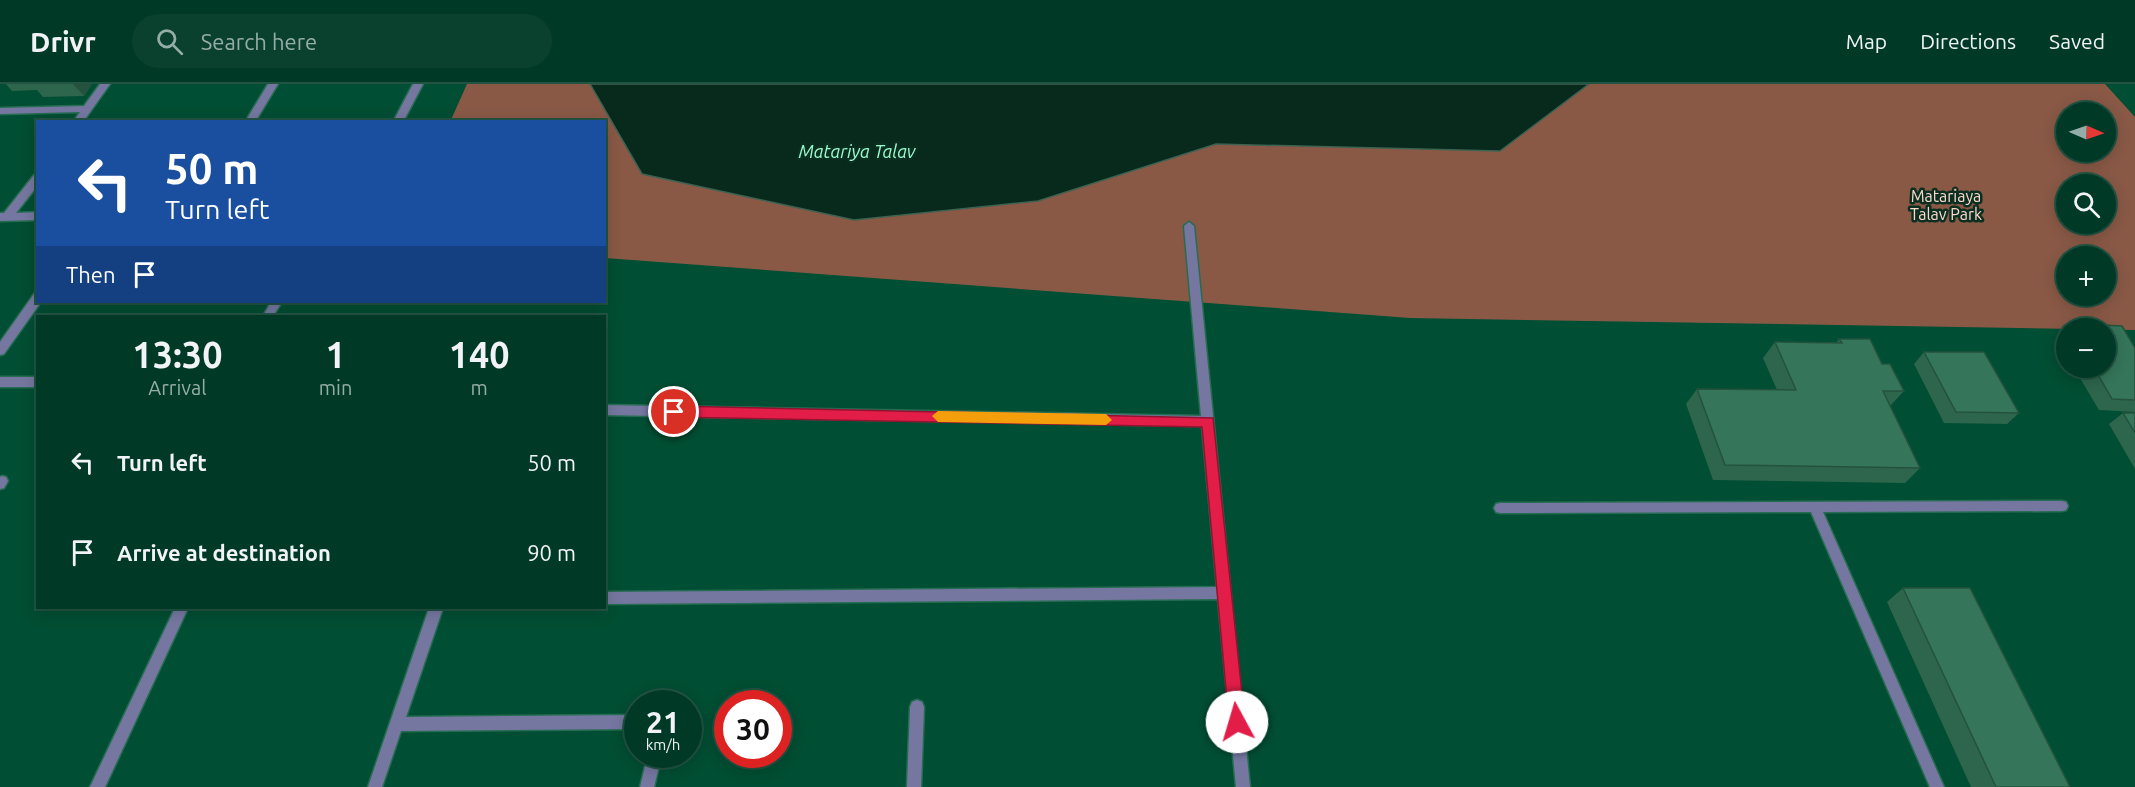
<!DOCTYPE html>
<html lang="en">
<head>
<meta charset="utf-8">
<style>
  :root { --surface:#003a26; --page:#0a412e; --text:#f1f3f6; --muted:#95ada7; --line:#225443 }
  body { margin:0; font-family:Ubuntu,sans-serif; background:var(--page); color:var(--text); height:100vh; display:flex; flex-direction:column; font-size:22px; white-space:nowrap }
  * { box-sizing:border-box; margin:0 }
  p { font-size:20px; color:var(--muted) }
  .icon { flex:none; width:33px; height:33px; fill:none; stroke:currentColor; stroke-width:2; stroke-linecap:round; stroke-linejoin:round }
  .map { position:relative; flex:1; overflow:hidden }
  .details { position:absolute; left:36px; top:231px; width:570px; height:294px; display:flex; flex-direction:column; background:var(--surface); border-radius:0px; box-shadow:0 3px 15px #0003,0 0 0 2px var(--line) }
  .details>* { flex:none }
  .banner { position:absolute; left:36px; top:36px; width:570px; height:183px; border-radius:0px; box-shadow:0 3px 15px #0003,0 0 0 2px var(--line); background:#1a4fa0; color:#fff; overflow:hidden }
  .needle { width:39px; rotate:92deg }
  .tools { position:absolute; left:2056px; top:18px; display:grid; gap:12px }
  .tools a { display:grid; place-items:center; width:60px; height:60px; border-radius:50%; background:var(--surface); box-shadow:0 3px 15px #0003,0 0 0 2px var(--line); font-size:30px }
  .speed { position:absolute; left:624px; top:606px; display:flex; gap:12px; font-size:30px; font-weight:700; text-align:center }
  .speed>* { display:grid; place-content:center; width:78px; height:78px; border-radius:50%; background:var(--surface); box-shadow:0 3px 15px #0003,0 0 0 2px var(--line); line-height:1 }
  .speed small { font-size:15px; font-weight:400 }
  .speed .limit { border:9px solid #d22; background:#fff; color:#111 }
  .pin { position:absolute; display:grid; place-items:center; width:51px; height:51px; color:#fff; margin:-26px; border:3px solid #fff; border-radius:50%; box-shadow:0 2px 6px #0007 }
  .me { position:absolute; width:66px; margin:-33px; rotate:354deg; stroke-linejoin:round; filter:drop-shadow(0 0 4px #0008) }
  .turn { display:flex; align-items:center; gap:21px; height:126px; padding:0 30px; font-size:27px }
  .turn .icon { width:78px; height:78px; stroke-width:2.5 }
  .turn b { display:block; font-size:42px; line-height:51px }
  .then { display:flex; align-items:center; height:57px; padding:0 30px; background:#0003; gap:12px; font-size:22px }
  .eta { display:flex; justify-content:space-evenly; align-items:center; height:102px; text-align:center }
  .eta b { font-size:36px; font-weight:700; line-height:42px }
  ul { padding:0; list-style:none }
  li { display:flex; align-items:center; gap:18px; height:90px; padding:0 30px }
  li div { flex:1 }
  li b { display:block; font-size:22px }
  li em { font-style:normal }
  header { display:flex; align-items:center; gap:36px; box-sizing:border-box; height:84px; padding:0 30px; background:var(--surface); border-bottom:2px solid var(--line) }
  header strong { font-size:28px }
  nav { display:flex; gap:33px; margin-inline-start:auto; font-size:21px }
  .search { width:420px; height:54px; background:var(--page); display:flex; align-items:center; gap:15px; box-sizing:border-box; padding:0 21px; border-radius:33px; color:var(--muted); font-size:22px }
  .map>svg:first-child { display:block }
</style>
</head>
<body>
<header>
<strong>Drivr</strong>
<div class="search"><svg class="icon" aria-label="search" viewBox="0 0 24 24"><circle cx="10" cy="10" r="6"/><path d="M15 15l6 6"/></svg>Search here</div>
<nav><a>Map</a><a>Directions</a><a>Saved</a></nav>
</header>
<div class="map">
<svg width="2135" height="703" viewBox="0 0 2135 703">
  <rect width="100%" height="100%" fill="#004e33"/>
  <!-- green -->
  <path fill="#895946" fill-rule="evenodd" d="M467 0H2105L2135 33V246L1410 234 605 174 604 38H450ZM2067 28H2106V68H2067ZM2067 100H2106V140H2067ZM2067 172H2106V212H2067Z"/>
  <!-- water -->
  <path fill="#082a1c" stroke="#3e6252" stroke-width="1.5" d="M590 0H1589L1500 67 1216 60 1038 117 854 136 642 90Z"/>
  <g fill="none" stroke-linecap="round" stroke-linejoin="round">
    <defs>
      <path id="service" d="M2062 417 2066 418 2068 422 2066 426 2062 427 1823 428 1944 703H1930L1811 428 1500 429 1496 428 1494 424 1496 420 1500 419Z"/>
      <g id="minor">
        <path d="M100 0H110L83 38H73L80 28 0 30V24L84 22Z"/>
        <path d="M268 0H278L255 38H245Z"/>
        <path d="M413 0H423L403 38H393Z"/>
        <path d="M38 90V101L16 129 38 128V136L0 137V129H4L34 91Z"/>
        <path d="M1189 138 1194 142 1250 703H1236L1218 515 604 520V508L1217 503 1202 342 604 331V321L1201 332 1184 142Z"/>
        <path d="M38 209V218H41L4 270 0 271V258L34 210Z"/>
        <path d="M271 218H282L273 232H263Z"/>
        <rect x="0" y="293" width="38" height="10"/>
        <path d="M2 392 6 393 8 397 4 404 0 405V393Z"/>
        <path d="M175 524H188L105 703H90Z"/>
        <path d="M429 524H443L406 633 638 631V645L401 647 382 703H368Z"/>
        <path d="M917 616 922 618 924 623 921 703H907L910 623 912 618Z"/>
        <path d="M648 670H662L654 703H640Z"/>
      </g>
    </defs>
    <!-- service casing -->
    <use href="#service" stroke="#266c52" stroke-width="3"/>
    <!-- minor casing -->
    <use href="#minor" stroke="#266c52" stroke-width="3"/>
    <!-- service -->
    <use href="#service" fill="#7577a0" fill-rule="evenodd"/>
    <!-- minor -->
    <use href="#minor" fill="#7577a0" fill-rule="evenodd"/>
  </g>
  <!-- wall -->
  <g fill="#2e654d">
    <path d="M6 0H92L84 12 43 13 37 6 12 7Z"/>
    <path d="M2101 241 2135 264V328L2099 326 2074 284H2106V244H2097Z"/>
    <path d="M2067 248V272L2058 257Z"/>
    <path d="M1839 255 1882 280 1904 307 1890 322 1920 384 1905 399 1713 396 1686 320 1697 305 1777 306 1763 274 1775 258 1836 259Z"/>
    <path d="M1924 268 2019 329 2007 340 1944 339 1914 280Z"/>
    <path d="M2123 329H2135V385L2109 340Z"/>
    <path d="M1903 504 2070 703H1971L1887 518Z"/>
  </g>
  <!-- shaded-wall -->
  <path fill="#25523e" d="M73 0H92L84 12Z"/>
  <!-- building -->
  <g fill="#357559" stroke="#25523e" stroke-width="1.5">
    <path d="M2101 241 2122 242 2135 264V316L2112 315 2094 284H2106V244H2103Z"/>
    <path d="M1839 255H1870L1882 280H1890L1904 307H1883L1920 384 1725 381 1697 305 1796 306 1775 258 1842 259Z"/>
    <path d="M1924 268H1984L2019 329 1956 328Z"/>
    <path d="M2123 329H2135V349Z"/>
    <path d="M1903 504H1970L2070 703H1996Z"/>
  </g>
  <!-- route -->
  <path fill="#e11d48" stroke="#92132f" stroke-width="1.5" d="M674 322 1213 334 1245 638 1243 644 1237 646 1231 644 1229 638 1202 343 674 333 667 328Z"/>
  <!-- slow -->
  <path fill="#f59e0b" d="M938 327 1106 330 1112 336 1106 341 938 338 932 332Z"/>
  <g text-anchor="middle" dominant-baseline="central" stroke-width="5" stroke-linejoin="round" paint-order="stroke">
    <!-- park labels -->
    <g font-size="16" fill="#fedacc" stroke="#0a2f20">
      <text x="1946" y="112">Matariaya<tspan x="1946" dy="18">Talav Park</tspan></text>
    </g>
    <!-- water labels -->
    <g font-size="18" font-style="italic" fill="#9dfbcd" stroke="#0a2f20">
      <text x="857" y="67">Matariya Talav</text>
    </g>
  </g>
</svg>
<div class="tools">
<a><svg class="needle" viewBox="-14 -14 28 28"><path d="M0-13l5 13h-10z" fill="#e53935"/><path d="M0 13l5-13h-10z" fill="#95ada7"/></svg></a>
<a><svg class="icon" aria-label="search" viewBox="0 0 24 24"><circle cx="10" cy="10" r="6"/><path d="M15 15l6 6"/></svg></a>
<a>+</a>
<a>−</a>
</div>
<div class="speed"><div>21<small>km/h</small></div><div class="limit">30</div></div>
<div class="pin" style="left:674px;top:328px;background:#d93025"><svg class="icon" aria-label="arrive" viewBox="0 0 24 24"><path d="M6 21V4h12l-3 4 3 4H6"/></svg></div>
<svg class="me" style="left:1237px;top:638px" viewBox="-20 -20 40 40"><circle r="19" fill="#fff"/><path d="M0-13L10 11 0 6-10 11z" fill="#e11d48"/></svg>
<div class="banner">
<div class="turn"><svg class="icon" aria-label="left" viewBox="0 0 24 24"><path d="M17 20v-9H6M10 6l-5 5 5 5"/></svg><div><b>50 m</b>Turn left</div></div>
<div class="then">Then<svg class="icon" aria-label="arrive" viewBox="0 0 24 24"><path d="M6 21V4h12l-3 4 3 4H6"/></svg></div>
</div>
<section class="details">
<div class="eta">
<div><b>13:30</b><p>Arrival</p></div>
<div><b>1</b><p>min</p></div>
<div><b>140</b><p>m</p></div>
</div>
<ul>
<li><svg class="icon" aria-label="left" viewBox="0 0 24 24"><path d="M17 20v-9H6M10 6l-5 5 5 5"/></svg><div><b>Turn left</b></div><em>50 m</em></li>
<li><svg class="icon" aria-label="arrive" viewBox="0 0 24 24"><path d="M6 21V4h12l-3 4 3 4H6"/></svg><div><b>Arrive at destination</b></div><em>90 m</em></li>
</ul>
</section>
</div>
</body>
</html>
